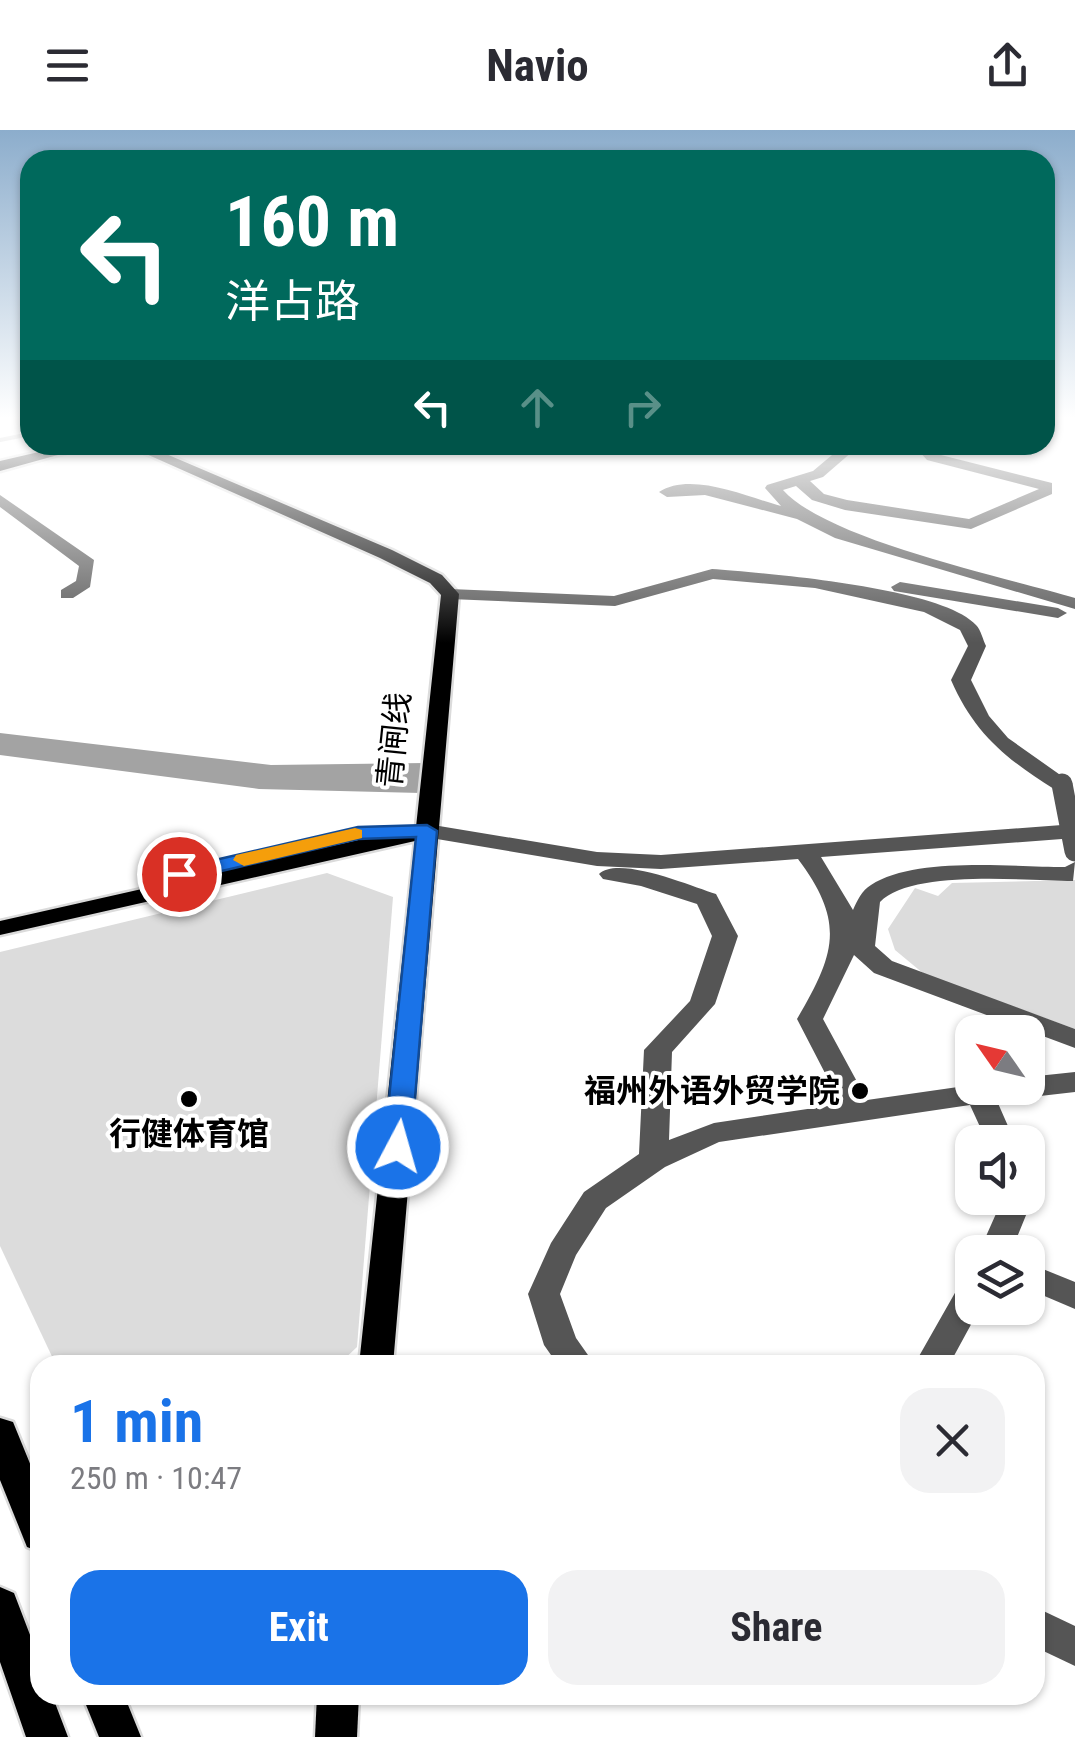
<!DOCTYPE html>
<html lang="en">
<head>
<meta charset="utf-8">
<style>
  :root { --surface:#fff; --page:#f2f2f3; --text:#2b2b33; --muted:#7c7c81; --accent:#1a73e8 }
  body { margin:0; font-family:"Roboto Condensed","Noto Sans SC",sans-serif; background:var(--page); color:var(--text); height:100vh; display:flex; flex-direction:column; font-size:38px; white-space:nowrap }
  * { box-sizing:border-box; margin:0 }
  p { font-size:32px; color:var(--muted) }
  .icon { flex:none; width:55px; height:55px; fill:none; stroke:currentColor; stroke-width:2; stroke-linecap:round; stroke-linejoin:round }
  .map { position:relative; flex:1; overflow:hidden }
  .panel { position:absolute; left:30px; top:1225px; width:1015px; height:350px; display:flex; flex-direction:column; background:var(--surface); border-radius:30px; box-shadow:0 2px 8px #0004 }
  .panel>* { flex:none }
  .hud { position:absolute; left:20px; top:20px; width:1035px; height:305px; border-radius:30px; box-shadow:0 2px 8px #0004; background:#00695c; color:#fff; overflow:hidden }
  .needle { width:65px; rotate:304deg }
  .tools { position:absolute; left:955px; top:885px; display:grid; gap:20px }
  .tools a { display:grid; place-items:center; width:90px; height:90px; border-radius:20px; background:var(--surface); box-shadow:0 2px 8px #0004; font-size:50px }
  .pin { position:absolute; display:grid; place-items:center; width:85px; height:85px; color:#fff; margin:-42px; border:5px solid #fff; border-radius:50%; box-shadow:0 2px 10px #0007 }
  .me { position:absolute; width:110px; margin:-55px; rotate:6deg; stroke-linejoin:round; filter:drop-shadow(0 0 8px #0008) }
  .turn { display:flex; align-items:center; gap:35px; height:210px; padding:0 40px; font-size:45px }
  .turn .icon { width:130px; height:130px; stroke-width:2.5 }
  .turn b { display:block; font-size:70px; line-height:85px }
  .lanes { display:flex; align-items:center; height:95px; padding:0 40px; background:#0003; justify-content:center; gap:50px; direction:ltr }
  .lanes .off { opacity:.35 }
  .round { display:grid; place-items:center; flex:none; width:105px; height:105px; border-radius:30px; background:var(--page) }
  .summary { display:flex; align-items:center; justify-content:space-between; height:170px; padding:0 40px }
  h1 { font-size:60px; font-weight:700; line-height:75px; color:var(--accent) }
  .action { display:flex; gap:20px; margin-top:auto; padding:20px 40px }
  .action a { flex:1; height:115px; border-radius:30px; background:var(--accent); color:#fff; font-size:40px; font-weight:700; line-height:115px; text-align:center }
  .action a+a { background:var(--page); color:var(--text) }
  header { display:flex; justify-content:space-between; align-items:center; height:130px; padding:0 40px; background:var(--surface); font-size:45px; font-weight:700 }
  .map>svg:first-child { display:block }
</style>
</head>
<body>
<header><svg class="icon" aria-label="menu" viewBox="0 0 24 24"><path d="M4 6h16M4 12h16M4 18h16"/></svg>Navio<svg class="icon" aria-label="share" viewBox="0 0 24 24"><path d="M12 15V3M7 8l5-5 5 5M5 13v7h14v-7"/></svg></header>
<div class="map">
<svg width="1075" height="1607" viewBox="0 0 1075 1607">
  <rect width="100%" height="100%" fill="#fff"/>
  <!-- green -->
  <g fill="#dcdcdc">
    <path d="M327 743 393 767 357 1217 338 1235H56L0 1116V822Z"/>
    <path d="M1075 750V899L924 844 895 820 888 799 915 758 938 766 952 753Z"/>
  </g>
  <!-- water -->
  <path fill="#a3a3a3" d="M0 603 271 635 425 633 421 663 259 659 0 625Z"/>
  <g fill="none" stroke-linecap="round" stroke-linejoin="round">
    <!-- stream -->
    <path stroke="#a3a3a3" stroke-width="4" d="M0 310 30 304"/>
    <defs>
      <g id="major">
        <path d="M69 315H94L0 341V331Z"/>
        <path d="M126 315H145L392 420 442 445 459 464 393 1235H359L415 711 0 805V791L416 697 441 465 430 453 380 428Z"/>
        <path d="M0 1288 13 1292 40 1358V1422L27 1417 0 1350Z"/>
        <path d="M0 1457 14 1463 40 1531V1565H52L68 1607H26L0 1532Z"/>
        <path d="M82 1565H124L141 1607H99Z"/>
        <path d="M317 1565H359L357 1607H315Z"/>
      </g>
    </defs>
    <!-- major casing -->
    <use href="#major" stroke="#dbdbdb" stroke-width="5"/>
    <!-- minor -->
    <g fill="#555" fill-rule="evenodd">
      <path d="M844 315H860L823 347 810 351 824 364 847 370 969 389 1039 359 927 330 919 321 925 315H941L935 321 937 324 1052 353V364L971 399 845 380 812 370 796 356 783 360C828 410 1004 447 1075 468V479L835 408 797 389 705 365 667 367 659 362C691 341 747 367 781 376L765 358 767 355 813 341Z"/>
      <path d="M0 365 94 430 90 457 73 468H61V460L76 451 79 436 0 377Z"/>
      <path d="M712 439C765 443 942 457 976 495 981 500 983 510 986 516L971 550 989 586 1008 608 1073 654 1062 661 1054 659C1006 629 974 603 951 550L968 516 960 500 924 482 815 458 713 449 615 476 450 469 441 464 450 459 614 466Z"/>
      <path d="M900 452 1058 478 1067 483 1058 488 894 461 891 457Z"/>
      <path d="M427 694 597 722 661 725 1075 694V708L821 727 853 780C857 771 862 760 871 755 915 726 1013 737 1065 737L1075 732 1073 751C1027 751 912 739 880 772L875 816 892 831 1075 899V918L874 843 854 825 823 889 867 970 972 955 1028 958V947L1075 942V962L997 971 1015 1012H987L970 975 719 1012 665 1037 606 1078 576 1125 560 1164 576 1208 595 1235H558L544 1215 528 1164 551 1113 584 1062 639 1024 644 920 690 871 712 806 697 774 641 756 603 749 599 744C618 725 691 756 716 764L738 806 715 874 672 922 669 1010 714 993 841 974 797 889C835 824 846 793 798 729L661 739 597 736 419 706 416 701Z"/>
      <path d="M1028 1060 1033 1068 1011 1122H979L1003 1068H1028Z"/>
      <path d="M1028 1133 1075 1152V1179L1028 1159Z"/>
      <path d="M972 1150V1178H980L949 1235H914L960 1154Z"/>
      <path d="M1035 1477 1075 1496V1536L1035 1517Z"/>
    </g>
    <!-- major -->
    <use href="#major" fill="#000" fill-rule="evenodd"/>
    <!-- minor-bridge -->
    <path stroke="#555" stroke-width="21" d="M1062 654 1075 721"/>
  </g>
  <!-- sky -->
  <linearGradient id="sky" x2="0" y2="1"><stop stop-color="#8cadcc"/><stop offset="0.56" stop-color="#fff"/><stop offset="1" stop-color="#fff" stop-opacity="0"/></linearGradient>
  <rect width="1075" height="513" fill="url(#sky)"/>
  <!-- route -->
  <path fill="#1a73e8" stroke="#114b97" stroke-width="2.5" d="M427 695 437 701 411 1017 398 1027 384 1017 416 707 358 709 179 751 168 744 172 740 358 697Z"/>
  <!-- slow -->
  <path fill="#f59e0b" d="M355 698 362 700V708L244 736 233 730 236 725Z"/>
  <!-- markers -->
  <g fill="#000" stroke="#fff" stroke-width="4">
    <circle cx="860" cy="961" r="10"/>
    <circle cx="189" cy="969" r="10"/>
  </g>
  <g text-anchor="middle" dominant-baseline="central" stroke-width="8" stroke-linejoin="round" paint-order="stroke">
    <!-- street labels -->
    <g font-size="32" fill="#000" stroke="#fff">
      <text transform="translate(394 610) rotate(-84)">青闸线</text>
    </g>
    <!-- poi labels -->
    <g font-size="32" font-weight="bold" fill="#000" stroke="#fff" text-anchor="end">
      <text x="840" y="961">福州外语外贸学院</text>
      <text x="189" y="1004" text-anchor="middle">行健体育馆</text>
    </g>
  </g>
</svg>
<div class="tools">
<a><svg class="needle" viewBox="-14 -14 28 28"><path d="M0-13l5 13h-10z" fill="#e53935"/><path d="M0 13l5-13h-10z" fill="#7c7c81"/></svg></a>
<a><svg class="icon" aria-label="sound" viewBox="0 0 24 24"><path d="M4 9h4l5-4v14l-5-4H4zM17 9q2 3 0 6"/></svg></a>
<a><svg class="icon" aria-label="layers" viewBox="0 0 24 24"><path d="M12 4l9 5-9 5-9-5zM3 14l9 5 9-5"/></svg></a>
</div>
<div class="pin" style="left:179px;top:744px;background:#d93025"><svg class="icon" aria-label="arrive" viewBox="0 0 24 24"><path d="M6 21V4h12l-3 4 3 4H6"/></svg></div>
<svg class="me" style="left:398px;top:1017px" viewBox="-20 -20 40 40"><circle r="17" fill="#1a73e8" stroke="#fff" stroke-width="3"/><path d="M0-11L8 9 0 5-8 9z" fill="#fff"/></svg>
<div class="hud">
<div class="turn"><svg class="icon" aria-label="left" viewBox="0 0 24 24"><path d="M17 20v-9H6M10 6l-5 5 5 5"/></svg><div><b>160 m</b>洋占路</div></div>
<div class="lanes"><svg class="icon" aria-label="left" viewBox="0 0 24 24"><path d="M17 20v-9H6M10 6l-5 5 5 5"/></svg><svg class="icon off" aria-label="ahead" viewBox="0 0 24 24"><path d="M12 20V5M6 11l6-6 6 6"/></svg><svg class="icon off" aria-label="right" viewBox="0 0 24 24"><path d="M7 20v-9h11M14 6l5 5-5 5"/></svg></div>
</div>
<section class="panel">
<div class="summary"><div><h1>1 min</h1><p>250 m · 10:47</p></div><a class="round"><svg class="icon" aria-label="close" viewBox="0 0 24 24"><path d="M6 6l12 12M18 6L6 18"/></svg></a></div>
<div class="action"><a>Exit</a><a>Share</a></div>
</section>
</div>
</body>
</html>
